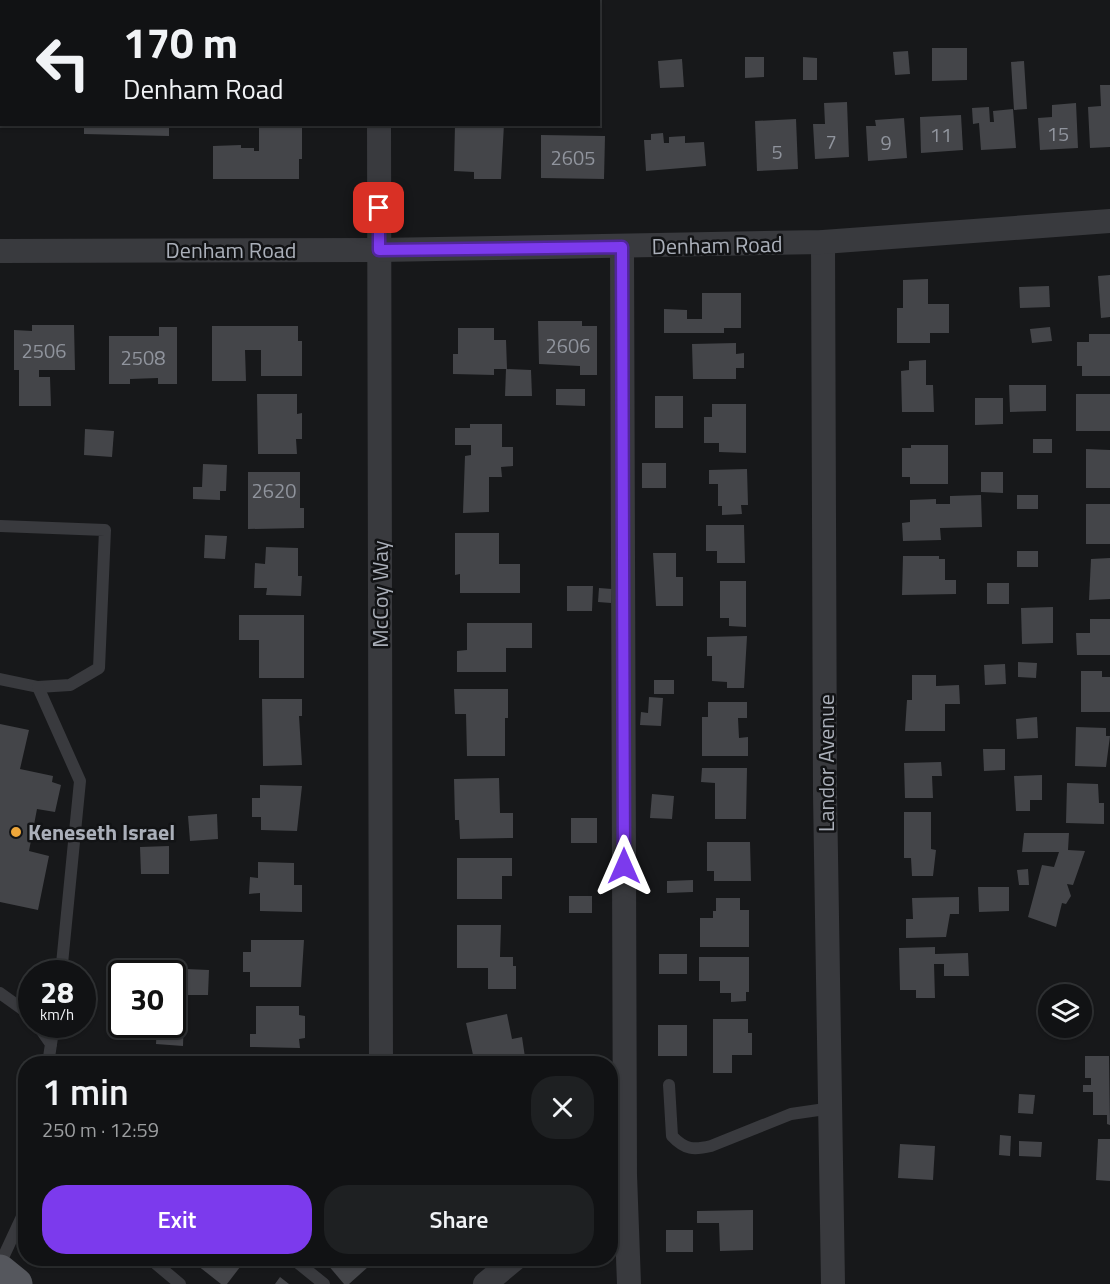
<!DOCTYPE html>
<html lang="en">
<head>
<meta charset="utf-8">
<style>
  :root { --surface:#111214; --page:#1e2022; --text:#f1f3f6; --muted:#9c9ea0; --line:#303234; --accent:#7c3aed }
  body { margin:0; font-family:"Titillium Web",sans-serif; background:var(--page); color:var(--text); height:100vh; display:flex; flex-direction:column; font-size:22px; white-space:nowrap }
  * { box-sizing:border-box; margin:0 }
  p { font-size:20px; color:var(--muted) }
  .icon { flex:none; width:33px; height:33px; fill:none; stroke:currentColor; stroke-width:2; stroke-linecap:round; stroke-linejoin:round }
  .map { position:relative; flex:1; overflow:hidden }
  .panel { position:absolute; left:18px; top:1056px; width:600px; height:210px; display:flex; flex-direction:column; background:var(--surface); border-radius:24px; box-shadow:0 2px 4px #0004,0 0 0 2px var(--line) }
  .panel>* { flex:none }
  .guide { position:absolute; left:0px; top:0px; width:600px; height:126px; box-shadow:0 2px 4px #0004,0 0 0 2px var(--line); background:#111214; color:var(--text); overflow:hidden }
  .tools { position:absolute; left:1038px; top:984px; display:grid; gap:12px }
  .tools a { display:grid; place-items:center; width:54px; height:54px; border-radius:50%; background:var(--surface); box-shadow:0 2px 4px #0004,0 0 0 2px var(--line); font-size:30px }
  .speed { position:absolute; left:18px; top:960px; display:flex; gap:12px; font-size:30px; font-weight:700; text-align:center }
  .speed>* { display:grid; place-content:center; width:78px; height:78px; border-radius:50%; background:var(--surface); box-shadow:0 2px 4px #0004,0 0 0 2px var(--line); line-height:1 }
  .speed small { font-size:15px; font-weight:400 }
  .speed .limit { border:3px solid #111; border-radius:9px; background:#fff; color:#111 }
  .pin { position:absolute; display:grid; place-items:center; width:51px; height:51px; color:#fff; margin:-26px; border-radius:12px; box-shadow:0 3px 9px #0006 }
  .me { position:absolute; width:66px; margin:-33px; rotate:0deg; stroke-linejoin:round; filter:drop-shadow(0 0 4px #0008) }
  .turn { display:flex; align-items:center; gap:21px; height:126px; padding:0 24px; font-size:27px }
  .turn .icon { width:78px; height:78px; stroke-width:2.5 }
  .turn b { display:block; font-size:42px; line-height:51px }
  .round { display:grid; place-items:center; flex:none; width:63px; height:63px; border-radius:24px; background:var(--page) }
  .headline { display:flex; align-items:center; justify-content:space-between; height:102px; padding:0 24px }
  h1 { font-size:36px; font-weight:600; line-height:45px }
  .cta { display:flex; gap:12px; margin-top:auto; padding:12px 24px }
  .cta a { flex:1; height:69px; border-radius:24px; background:var(--accent); color:#fff; font-size:24px; font-weight:600; line-height:69px; text-align:center }
  .cta a+a { background:var(--page); color:var(--text) }
  .map>svg:first-child { display:block }
</style>
</head>
<body>
<div class="map">
<svg width="1110" height="1284" viewBox="0 0 1110 1284">
  <rect width="100%" height="100%" fill="#17181a"/>
  <!-- building -->
  <g fill="#444549">
    <path d="M932 48H967V80L932 81Z"/>
    <path d="M908 51 910 74 895 75 893 52Z"/>
    <path d="M598 56H601L602 81H598Z"/>
    <path d="M745 57H764V77L745 78Z"/>
    <path d="M803 57 817 58V80H803Z"/>
    <path d="M682 59 684 87 660 88 658 61Z"/>
    <path d="M1024 61 1027 109 1014 110 1011 62Z"/>
    <path d="M1100 85H1110V147L1090 148 1088 107 1101 106Z"/>
    <path d="M847 102 849 157 815 159 813 124H825L824 103Z"/>
    <path d="M1076 103 1078 148 1040 150 1038 118 1052 117V105Z"/>
    <path d="M989 107 990 122H994L993 111 1013 109 1016 148 981 150 979 123 973 124 972 108Z"/>
    <path d="M961 115 963 150 921 153 920 117Z"/>
    <path d="M904 118 907 158 868 161 866 126H876L875 120Z"/>
    <path d="M796 119 798 169 757 171 755 121Z"/>
    <path d="M84 124H169V136L84 134Z"/>
    <path d="M259 124H302V159H299V179H213V146L241 145V148H254V151H259Z"/>
    <path d="M455 124H504L501 179H474V172L454 171Z"/>
    <path d="M663 133 664 143H669V137L685 136V143L704 142 706 166 646 171 644 140H651V134Z"/>
    <path d="M541 135 605 136 604 179 541 178Z"/>
    <path d="M1110 275V317L1101 318 1098 276Z"/>
    <path d="M928 279V304H949V333H930V343H897V308H903V280Z"/>
    <path d="M1049 286 1050 307 1020 308 1019 287Z"/>
    <path d="M702 293H741V328H724V333H664V309L687 310V319H702Z"/>
    <path d="M538 321H582V326H597V375H580V366L539 364Z"/>
    <path d="M32 325H74L75 370H39V377H50L51 406H19V370H14V330L32 331Z"/>
    <path d="M212 326H298V341H302V376H261V350H245L246 381H212Z"/>
    <path d="M159 327H177V384H158V378L130 379V384H109V336H159Z"/>
    <path d="M1050 327 1052 341 1032 343 1030 329Z"/>
    <path d="M458 328H494V340H506L507 369H494V375L453 374V354H458Z"/>
    <path d="M1089 334H1110V376H1082V366H1077V342H1089Z"/>
    <path d="M736 343V354L744 353V368H736V379H693L692 344Z"/>
    <path d="M926 360V385H933L934 412H902L901 371 909 370V361Z"/>
    <path d="M506 369 531 370 532 396H505Z"/>
    <path d="M1009 385H1046V411L1010 412Z"/>
    <path d="M556 389H585V406L556 405Z"/>
    <path d="M257 394H297V414L302 413V439H296L297 454H258Z"/>
    <rect x="1076" y="394" width="34" height="37"/>
    <rect x="655" y="396" width="28" height="32"/>
    <path d="M975 398H1003V424L975 425Z"/>
    <path d="M712 404H746V453L719 452V443H704V417H712Z"/>
    <path d="M470 424H502V447H513V466L501 467 502 477H489V512L463 513 465 456 471 455V445H455V428H470Z"/>
    <path d="M85 429 114 431 112 457 84 455Z"/>
    <rect x="1033" y="439" width="19" height="14"/>
    <path d="M911 445H948V484H910V477H902V448H911Z"/>
    <path d="M1086 449 1110 450V488H1086Z"/>
    <rect x="642" y="463" width="24" height="25"/>
    <path d="M203 464 227 465 226 491H220V500L193 499V487H202Z"/>
    <path d="M747 469 748 505H741L742 514 722 515V506H718V484H709V470Z"/>
    <path d="M248 472H300V508H304V528L248 529Z"/>
    <path d="M981 472H1003V493L981 492Z"/>
    <path d="M981 495 982 527 940 528 941 540 903 541 902 523 910 522V500L936 499V504H950V496Z"/>
    <rect x="1017" y="495" width="21" height="14"/>
    <rect x="1086" y="504" width="24" height="40"/>
    <path d="M706 525H744L745 563H717V551H706Z"/>
    <path d="M455 533H499V564H520V593H460V574L455 575Z"/>
    <path d="M205 535 227 536 225 559 204 558Z"/>
    <path d="M266 547 298 548V576H302L301 596 266 595 267 588H254L255 563 265 564Z"/>
    <rect x="1017" y="551" width="21" height="16"/>
    <path d="M653 553H676V577H683V606H656Z"/>
    <path d="M903 556H939V559H945V580H956V594L902 595Z"/>
    <path d="M1110 558V599L1089 600 1091 559Z"/>
    <path d="M720 581H746V627L729 626V618H720Z"/>
    <rect x="987" y="583" width="22" height="21"/>
    <path d="M567 586H593L592 611H567Z"/>
    <path d="M599 588 612 589 611 603 598 602Z"/>
    <path d="M1053 607V643L1022 644 1021 608Z"/>
    <path d="M239 615H304V678H259V640H239Z"/>
    <path d="M1090 619H1110V655H1077L1076 633H1090Z"/>
    <path d="M467 623H532V648H506V672H457V651L467 650Z"/>
    <path d="M747 636 744 688H727V682L712 681V656H707V637Z"/>
    <path d="M1018 662 1037 663 1036 678 1018 677Z"/>
    <path d="M1005 664 1006 684 985 685 984 665Z"/>
    <path d="M1081 671H1102V677H1110V712H1081Z"/>
    <path d="M912 675H936V686L959 685 960 704H945V731H905L907 700H912Z"/>
    <rect x="654" y="680" width="20" height="14"/>
    <path d="M454 689H508V718H505V756H467L466 714H455Z"/>
    <path d="M649 697 663 698 661 726 640 725 641 712 648 713Z"/>
    <path d="M262 699H302V716H299L302 765 263 766Z"/>
    <path d="M708 702H747V718H738L739 738 748 737V756H702V717H708Z"/>
    <path d="M1037 717 1038 738 1017 739 1016 719Z"/>
    <path d="M0 724 29 730 20 769 53 776 52 782 61 785 55 812 37 809 29 851 49 856 38 910 0 902Z"/>
    <path d="M1076 727 1106 728V736H1110L1106 767 1075 766Z"/>
    <path d="M983 749H1005V770L984 771Z"/>
    <path d="M941 762 942 776H932L933 798H905L904 763Z"/>
    <path d="M702 768H747L746 819H715V783L701 782Z"/>
    <path d="M1042 775V800H1030V811H1016L1014 776Z"/>
    <path d="M499 778 500 813H513V838L460 839 459 820H455L454 779Z"/>
    <path d="M1067 783 1098 784 1099 803H1104V824L1066 823Z"/>
    <path d="M260 785 302 786 297 831 261 830V817H252V798H260Z"/>
    <path d="M652 794 674 796 672 819 650 818Z"/>
    <path d="M904 812H931V849L936 850 933 876H912L911 858H904Z"/>
    <path d="M217 814 218 839 190 841 188 816Z"/>
    <rect x="571" y="818" width="26" height="25"/>
    <path d="M1024 833H1069L1068 850 1085 851 1073 885 1067 884 1071 896 1066 904 1062 903 1056 927 1028 917 1042 865 1054 867 1059 852H1022Z"/>
    <path d="M707 842H750L751 881H714V871H707Z"/>
    <path d="M169 846V874H141L140 847Z"/>
    <path d="M457 858H512V876H502V899H457Z"/>
    <path d="M258 862 294 863V885H302V912L260 911V893L249 894 250 877 258 878Z"/>
    <path d="M1028 869 1029 885H1019L1017 870Z"/>
    <path d="M693 880V892L667 893V881Z"/>
    <path d="M978 887H1009V911L979 912Z"/>
    <rect x="569" y="896" width="23" height="17"/>
    <path d="M959 897V914H950L946 937 906 938V919H913L912 898Z"/>
    <path d="M716 898H740V910H749V947H700V918H713V911H716Z"/>
    <path d="M457 925H501L500 957H513V966H516V989H488V968H457Z"/>
    <path d="M251 940H304L301 987H250V972H243V952H251Z"/>
    <path d="M935 947V954L968 953 969 976H944V964H934L935 998H916V990H900L899 948Z"/>
    <rect x="659" y="954" width="28" height="20"/>
    <path d="M699 957H749V992H746V1001L731 1002V993H720V981H699Z"/>
    <path d="M186 969 209 970 208 995H185Z"/>
    <path d="M256 1006H299V1015L305 1016V1038L299 1039 300 1048 250 1047V1034H256Z"/>
    <path d="M172 1013 184 1014 183 1046 156 1044 157 1024H172Z"/>
    <path d="M507 1014 512 1039 522 1037 526 1064H475L466 1023Z"/>
    <path d="M713 1019H748V1033H752V1055H732V1073H713Z"/>
    <rect x="658" y="1025" width="29" height="31"/>
    <path d="M1085 1056H1109L1110 1125 1107 1124V1115H1093V1092H1083V1085H1091V1078H1085Z"/>
    <path d="M1019 1094 1035 1095 1033 1114 1018 1113Z"/>
    <path d="M1000 1135 1011 1136 1010 1156 999 1155Z"/>
    <path d="M1098 1139H1110V1181L1096 1180Z"/>
    <path d="M1019 1141 1042 1142 1041 1157 1019 1156Z"/>
    <path d="M900 1144 935 1146 933 1180 898 1178Z"/>
    <path d="M753 1210V1250L720 1251 719 1223H697V1211Z"/>
    <rect x="666" y="1230" width="27" height="22"/>
    <path d="M188 1258H247L227 1284H221Z"/>
    <path d="M322 1258H378L349 1284H344Z"/>
    <path d="M280 1277 289 1284H275Z"/>
  </g>
  <g fill="none" stroke-linecap="round" stroke-linejoin="round">
    <!-- lane -->
    <g stroke="#393a3e" stroke-width="12">
      <path d="M0 526 105 530 99 668 70 685 38 687 0 679"/>
      <path d="M38 687 80 781 61 974"/>
      <path d="M0 993 32 1016"/>
      <path d="M37 1024 51 1044 48 1064"/>
      <path d="M51 1044 54 1024"/>
      <path d="M669 1085 672 1136C685 1150 694 1150 711 1146L791 1114 832 1108"/>
      <path d="M149 1258 180 1284"/>
      <path d="M292 1258 324 1284"/>
      <path d="M0 1264 26 1208"/>
    </g>
    <!-- street -->
    <g stroke="#393a3e" stroke-width="24">
      <path d="M378 0V2"/>
      <path d="M379 124 381 1064"/>
      <path d="M823 242 825 794 833 1284"/>
      <path d="M622 247 625 1175 629 1284"/>
      <path d="M0 251 379 250 823 242 1110 221"/>
      <path d="M485 1284 516 1258"/>
    </g>
    <!-- primary -->
    <path stroke="#55575d" stroke-width="33" d="M0 1271 16 1284"/>
  </g>
  <g fill="none" stroke-linecap="round" stroke-linejoin="round">
    <defs>
      <path id="route" d="M379 208V250L622 247 624 866"/>
    </defs>
    <!-- route casing -->
    <use href="#route" stroke="#51269a" stroke-width="15"/>
    <!-- route -->
    <use href="#route" stroke="#7c3aed" stroke-width="10"/>
  </g>
  <!-- markers -->
  <circle fill="#efa73a" stroke="#121315" stroke-width="2" cx="16" cy="832" r="6"/>
  <g text-anchor="middle" dominant-baseline="central" stroke-width="5" stroke-linejoin="round" paint-order="stroke">
    <!-- number labels -->
    <g font-size="20" fill="#90949d">
      <text x="1058" y="133">15</text>
      <text x="941" y="134">11</text>
      <text x="831" y="141">7</text>
      <text x="886" y="142">9</text>
      <text x="777" y="151">5</text>
      <text x="573" y="157">2605</text>
      <text x="568" y="345">2606</text>
      <text x="44" y="350">2506</text>
      <text x="143" y="357">2508</text>
      <text x="274" y="490">2620</text>
    </g>
    <!-- street labels -->
    <g font-size="22" fill="#aaafb9" stroke="#121315">
      <text transform="translate(717 245) rotate(-1)">Denham Road</text>
      <text x="231" y="250">Denham Road</text>
      <text transform="translate(380 594) rotate(-90)">McCoy Way</text>
      <text transform="translate(826 763) rotate(-90)">Landor Avenue</text>
    </g>
    <!-- poi labels -->
    <g font-size="22" font-weight="bold" fill="#aaafb9" stroke="#121315" text-anchor="start">
      <text x="28" y="832">Keneseth Israel</text>
    </g>
  </g>
</svg>
<div class="tools">
<a><svg class="icon" aria-label="layers" viewBox="0 0 24 24"><path d="M12 4l9 5-9 5-9-5zM3 14l9 5 9-5"/></svg></a>
</div>
<div class="speed"><div>28<small>km/h</small></div><div class="limit">30</div></div>
<div class="pin" style="left:379px;top:208px;background:#d93025"><svg class="icon" aria-label="arrive" viewBox="0 0 24 24"><path d="M6 21V4h12l-3 4 3 4H6"/></svg></div>
<svg class="me" style="left:624px;top:866px" viewBox="-20 -20 40 40"><path d="M0-17L14 15 0 8-14 15z" fill="#7c3aed" stroke="#fff" stroke-width="4"/></svg>
<div class="guide">
<div class="turn"><svg class="icon" aria-label="left" viewBox="0 0 24 24"><path d="M17 20v-9H6M10 6l-5 5 5 5"/></svg><div><b>170 m</b>Denham Road</div></div>
</div>
<section class="panel">
<div class="headline"><div><h1>1 min</h1><p>250 m · 12:59</p></div><a class="round"><svg class="icon" aria-label="close" viewBox="0 0 24 24"><path d="M6 6l12 12M18 6L6 18"/></svg></a></div>
<div class="cta"><a>Exit</a><a>Share</a></div>
</section>
</div>
</body>
</html>
